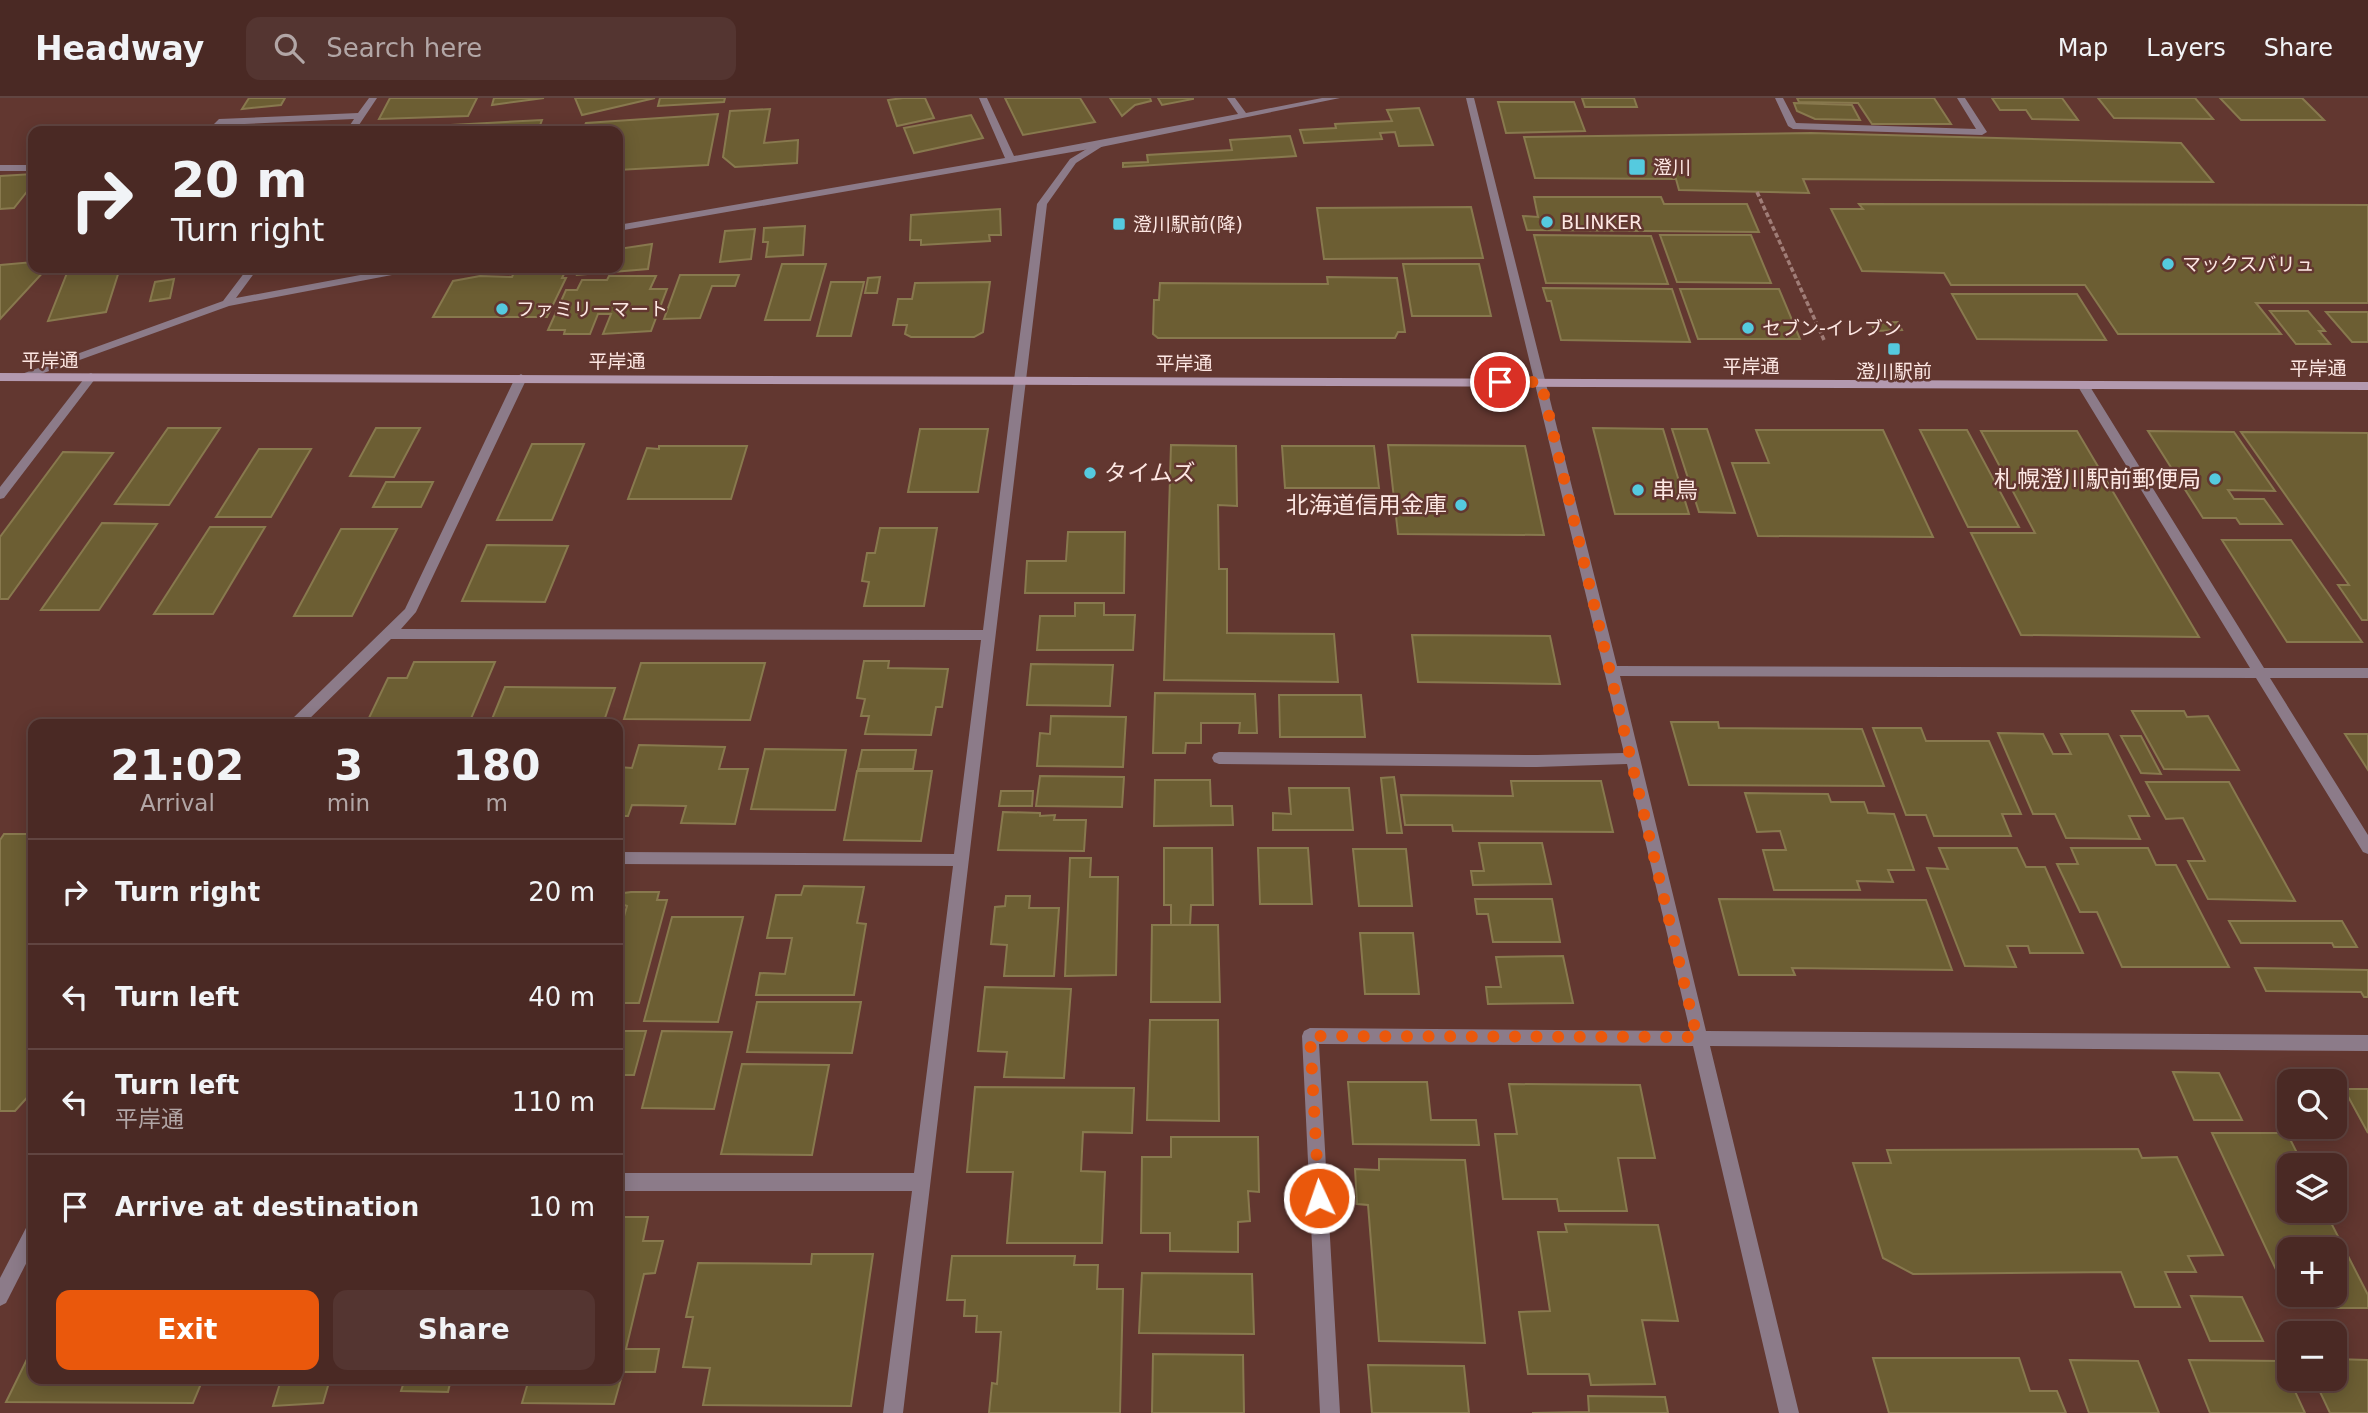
<!DOCTYPE html>
<html lang="en">
<head>
<meta charset="utf-8">
<style>
  :root { --surface:#4a2924; --page:#543531; --text:#f1f3f6; --muted:#b2a6a6; --line:#614541; --accent:#ea580c }
  body { margin:0; font-family:"DejaVu Sans","Noto Sans JP",sans-serif; background:var(--page); color:var(--text); height:100vh; display:flex; flex-direction:column; font-size:26px; white-space:nowrap }
  * { box-sizing:border-box; margin:0 }
  p { font-size:23px; color:var(--muted) }
  .icon { flex:none; width:38px; height:38px; fill:none; stroke:currentColor; stroke-width:2; stroke-linecap:round; stroke-linejoin:round }
  .map { position:relative; flex:1; overflow:hidden }
  .details { position:absolute; left:28px; top:621px; width:595px; height:665px; display:flex; flex-direction:column; background:var(--surface); border-radius:14px; box-shadow:0 4px 18px #0003,0 0 0 2px var(--line) }
  .details>* { flex:none }
  .banner { position:absolute; left:28px; top:28px; width:595px; height:147px; border-radius:14px; box-shadow:0 4px 18px #0003,0 0 0 2px var(--line); background:#4a2924; color:var(--text); overflow:hidden }
  .fabs { position:absolute; left:2277px; top:971px; display:grid; gap:14px }
  .fabs a { display:grid; place-items:center; width:70px; height:70px; border-radius:14px; background:var(--surface); box-shadow:0 4px 18px #0003,0 0 0 2px var(--line); font-size:35px }
  .pin { position:absolute; display:grid; place-items:center; width:60px; height:60px; color:#fff; margin:-30px; border:4px solid #fff; border-radius:50%; box-shadow:0 2px 7px #0007 }
  .me { position:absolute; width:77px; margin:-38px; rotate:357deg; stroke-linejoin:round; filter:drop-shadow(0 0 5px #0008) }
  .turn { display:flex; align-items:center; gap:24px; height:147px; padding:0 28px; font-size:32px }
  .turn .icon { width:91px; height:91px; stroke-width:2.5 }
  .turn b { display:block; font-size:49px; line-height:60px }
  .eta { display:flex; justify-content:space-evenly; align-items:center; height:119px; text-align:center }
  .eta b { font-size:42px; font-weight:700; line-height:49px }
  .button { display:flex; gap:14px; margin-top:auto; padding:14px 28px }
  .button a { flex:1; height:80px; border-radius:14px; background:var(--accent); color:#fff; font-size:28px; font-weight:700; line-height:80px; text-align:center }
  .button a+a { background:var(--page); color:var(--text) }
  ul { padding:0; list-style:none }
  li { display:flex; align-items:center; gap:21px; height:105px; padding:0 28px; border-top:2px solid var(--line) }
  li div { flex:1 }
  li b { display:block; font-size:26px }
  li em { font-style:normal }
  header { display:flex; align-items:center; gap:42px; box-sizing:border-box; height:98px; padding:0 35px; background:var(--surface); border-bottom:2px solid var(--line) }
  header strong { font-size:33px }
  nav { display:flex; gap:38px; margin-inline-start:auto; font-size:24px }
  .search { width:490px; height:63px; background:var(--page); display:flex; align-items:center; gap:18px; box-sizing:border-box; padding:0 24px; border-radius:14px; color:var(--muted); font-size:26px }
  .map>svg:first-child { display:block }
</style>
</head>
<body>
<header>
<strong>Headway</strong>
<div class="search"><svg class="icon" aria-label="search" viewBox="0 0 24 24"><circle cx="10" cy="10" r="6"/><path d="M15 15l6 6"/></svg>Search here</div>
<nav><a>Map</a><a>Layers</a><a>Share</a></nav>
</header>
<div class="map">
<svg width="2368" height="1315" viewBox="0 0 2368 1315">
  <rect width="100%" height="100%" fill="#623730"/>
  <!-- building -->
  <g fill="#6c5e33" stroke="#88794e" stroke-width="2" fill-rule="evenodd">
    <path d="M249 0H285L281 7 242 11Z"/>
    <path d="M390 0H477L468 18 379 21Z"/>
    <path d="M494 0H544L492 7Z"/>
    <path d="M575 0H655L582 17Z"/>
    <path d="M660 0H725L724 4 658 8Z"/>
    <path d="M903 0H925L934 20 897 28 888 2Z"/>
    <path d="M1005 0H1080L1095 24 1023 37Z"/>
    <path d="M1110 0H1150L1151 3 1135 7 1122 18Z"/>
    <path d="M1158 0H1193V1L1162 7Z"/>
    <path d="M1582 0H1634L1637 9H1585Z"/>
    <path d="M1797 0H1934L1951 26H1872L1858 5 1799 4Z"/>
    <path d="M1992 0H2062L2078 22 2032 21 2026 12H2000Z"/>
    <path d="M2098 0H2195L2213 21 2114 20Z"/>
    <path d="M2220 0H2302L2324 22H2241Z"/>
    <path d="M1498 4H1574L1585 33 1506 35Z"/>
    <path d="M1794 5 1852 7 1860 22 1815 21 1797 13Z"/>
    <path d="M1419 10 1433 47 1399 48 1395 34 1380 35 1382 41 1304 45 1300 32 1336 30 1335 26 1392 23 1387 12Z"/>
    <path d="M770 11 764 45 798 42 797 65 735 69 723 59 730 13Z"/>
    <path d="M718 16 708 67 618 72V33H582L586 25Z"/>
    <path d="M971 17 983 40 914 55 904 30Z"/>
    <path d="M542 22 538 33H448L451 27Z"/>
    <path d="M1811 35 2181 45 2213 84 1803 81 1809 95 1679 92 1676 81 1535 80 1524 39Z"/>
    <path d="M1290 38 1296 58 1123 69V65L1148 64 1147 57 1232 52 1230 42Z"/>
    <path d="M33 76V86L14 110 0 111V78Z"/>
    <path d="M1534 99H1661L1664 106H1747L1759 134 1527 132 1523 118 1538 119Z"/>
    <path d="M1859 106 2368 107V205H2256L2281 236H2118L2085 187H1951L1944 175 1862 173 1831 111H1863Z"/>
    <path d="M1471 109 1483 160 1324 161 1317 110Z"/>
    <path d="M1000 111 1001 137H989L990 143 921 147V142H910L911 117Z"/>
    <path d="M805 128 803 157 766 159 768 144H763L764 130Z"/>
    <path d="M755 131 751 161 720 164 725 133Z"/>
    <path d="M1534 137 1651 138 1668 186 1546 185Z"/>
    <path d="M1660 137H1751L1771 185 1677 184Z"/>
    <path d="M652 146 648 171 577 177 579 170H618V151Z"/>
    <path d="M33 164V170H47L0 221V167Z"/>
    <path d="M782 166H826L810 222H765Z"/>
    <path d="M1403 166H1479L1491 218H1412Z"/>
    <path d="M69 170H120L106 214 48 223Z"/>
    <path d="M516 170H567L562 180H566L547 219H433L453 183 480 178 512 179Z"/>
    <path d="M680 177H739L735 188H712L700 220 664 221Z"/>
    <path d="M609 178H656L650 191H667L651 233 603 236 611 216H598L590 236H564L565 232H548L566 192H577L582 182H607Z"/>
    <path d="M880 179 877 195H865L868 180Z"/>
    <path d="M1327 179 1397 180 1405 234H1398L1395 240H1158L1153 236 1154 202H1159L1160 185 1328 186Z"/>
    <path d="M174 181 170 200 150 203 155 184Z"/>
    <path d="M831 184H864L851 238H817Z"/>
    <path d="M990 184 983 234 974 239H911L905 236 907 227H893L898 201H912L915 185Z"/>
    <path d="M1543 190 1672 191 1690 244 1561 242 1551 203H1547Z"/>
    <path d="M1680 191H1779L1800 241H1698Z"/>
    <path d="M1952 196H2077L2106 242 1977 241Z"/>
    <path d="M2270 213H2308L2325 233H2319L2330 246H2296Z"/>
    <path d="M2326 214H2368V244H2352Z"/>
    <path d="M1898 224 1902 232 1875 233 1871 225Z"/>
    <path d="M168 330H220L169 407 115 406Z"/>
    <path d="M376 330H420L394 379 350 378Z"/>
    <path d="M1593 330 1663 331 1689 416H1615Z"/>
    <path d="M920 331H988L978 394H908Z"/>
    <path d="M1672 331H1707L1735 415 1699 414Z"/>
    <path d="M1756 332H1883L1933 439 1758 438 1732 365H1769Z"/>
    <path d="M1920 332H1967L2019 429H1968Z"/>
    <path d="M1981 333H2077L2199 539 2021 537 1971 435H2035Z"/>
    <path d="M2148 333 2234 334 2275 393 2228 392 2234 401H2264L2282 426H2240L2236 420H2203Z"/>
    <path d="M2241 334 2368 335V522H2362L2338 487H2349Z"/>
    <path d="M532 346H584L552 422H497Z"/>
    <path d="M1171 347 1236 348 1237 408 1218 407 1219 471H1227V535L1334 536 1338 584 1164 582Z"/>
    <path d="M1388 347 1525 348 1544 437 1398 436Z"/>
    <path d="M659 348H747L731 401H628L647 350 659 351Z"/>
    <path d="M1282 348H1374L1379 390H1285Z"/>
    <path d="M259 351H311L271 419H216Z"/>
    <path d="M63 354 113 355 8 501H0V439Z"/>
    <path d="M386 384H433L421 409H373Z"/>
    <path d="M102 425 157 426 99 512H41Z"/>
    <path d="M210 429H265L213 516H154Z"/>
    <path d="M880 430H937L924 508H864L869 484 862 483 867 455H875Z"/>
    <path d="M341 431H397L352 518H294Z"/>
    <path d="M1068 434H1125L1124 495H1025L1027 463H1066Z"/>
    <path d="M2222 442H2291L2362 544H2287Z"/>
    <path d="M487 447 568 448 545 504 462 503Z"/>
    <path d="M1075 505H1104V517H1135L1133 552H1037L1040 518H1075Z"/>
    <path d="M1412 537 1550 538 1560 586 1418 584Z"/>
    <path d="M864 563H889L888 570 948 571 942 609H936L931 637 865 636 869 618H861L865 601 857 600Z"/>
    <path d="M414 564H495L470 623 368 622 388 580H407Z"/>
    <path d="M641 565H765L750 622 624 621Z"/>
    <path d="M1031 566 1113 567 1110 608 1027 607Z"/>
    <path d="M505 589 615 590 603 626H490Z"/>
    <path d="M1155 595 1255 596 1257 635H1239L1240 625H1201V645H1186L1185 655H1153Z"/>
    <path d="M1279 597H1361L1365 639H1280Z"/>
    <path d="M2132 613H2184L2187 619 2208 618 2239 672 2164 671Z"/>
    <path d="M1051 618 1126 619 1123 669 1037 668 1040 635 1050 636Z"/>
    <path d="M1671 624H1718L1719 630 1862 631 1884 688 1689 687Z"/>
    <path d="M1873 630H1921L1926 643H1989L2021 716H2002L2011 738H1934L1926 717H1906Z"/>
    <path d="M1998 635 2043 636 2053 656H2071L2061 636H2108L2149 718H2129L2140 741 2066 740 2055 716H2033Z"/>
    <path d="M2345 636H2368V672Z"/>
    <path d="M2121 638H2141L2161 676 2141 675Z"/>
    <path d="M639 647 725 649 719 671H748L735 726 681 725 686 708 632 707 628 718H618V669L632 670Z"/>
    <path d="M765 651 846 652 835 712 751 711Z"/>
    <path d="M862 652H916L913 671H858Z"/>
    <path d="M857 673H932L921 743 844 742Z"/>
    <path d="M1040 678 1124 679 1122 709 1036 708Z"/>
    <path d="M1394 679 1402 735H1387L1381 680Z"/>
    <path d="M1155 682H1210L1211 708H1232L1233 727 1154 728Z"/>
    <path d="M1511 683H1601L1613 734 1453 733 1452 727H1405L1401 697 1513 698Z"/>
    <path d="M2146 684H2229L2295 803 2208 801 2188 763H2205L2183 720 2166 721Z"/>
    <path d="M1289 690H1349L1353 732H1273V715L1291 716Z"/>
    <path d="M1001 693H1033L1032 708H999Z"/>
    <path d="M1745 695 1828 696 1831 704H1864L1868 715 1894 716 1914 772H1888L1893 784 1857 783 1860 792H1774L1763 752H1786L1780 733 1757 734Z"/>
    <path d="M1003 714 1040 715V718L1055 717 1054 722H1086L1084 753 998 752Z"/>
    <path d="M4 736H33V944L28 954H33V993L15 1013H0V742Z"/>
    <path d="M1479 745H1542L1551 786 1473 787 1471 773H1484Z"/>
    <path d="M1164 750H1212L1213 807H1191L1190 828H1171V807H1164Z"/>
    <path d="M1258 750H1308L1312 806H1260Z"/>
    <path d="M1939 750H2017L2026 769H2045L2083 855H2030L2028 848H2007L2016 869 1965 868 1927 770 1948 771Z"/>
    <path d="M2071 750H2148L2156 767H2176L2229 869H2122L2097 814H2080L2057 766H2078Z"/>
    <path d="M1353 751H1406L1412 808H1359Z"/>
    <path d="M1070 760H1091L1090 779H1118L1116 877 1065 878Z"/>
    <path d="M804 788 864 789 857 825 866 826 854 897H756L760 875 785 876 792 840H767L776 797H801Z"/>
    <path d="M631 794H659L657 802H667L639 905H618V839L627 808 621 806 620 800 624 795Z"/>
    <path d="M1006 798H1030L1029 810H1059L1054 878H1004L1007 847 991 846 995 809 1005 808Z"/>
    <path d="M1475 801H1552L1560 844H1493L1488 816H1477Z"/>
    <path d="M1719 801 1926 802 1952 872 1792 870 1795 877H1739Z"/>
    <path d="M672 819H743L718 924 644 923Z"/>
    <path d="M2229 823H2342L2357 849H2334L2332 845H2241Z"/>
    <path d="M1152 827H1218L1220 904H1151Z"/>
    <path d="M1360 835H1413L1419 896H1365Z"/>
    <path d="M1563 858 1573 905 1488 906 1486 889H1501L1496 859Z"/>
    <path d="M2255 870 2368 872V899H2364L2361 894 2266 893Z"/>
    <path d="M985 889 1071 891 1064 980 1004 979 1007 954 978 953Z"/>
    <path d="M757 904H861L852 955 747 954Z"/>
    <path d="M1150 922H1218L1219 1023 1147 1022Z"/>
    <path d="M621 933H646L634 977H618V943Z"/>
    <path d="M662 933 732 934 714 1011 642 1010Z"/>
    <path d="M742 966 829 967 812 1057 721 1056Z"/>
    <path d="M2173 974 2219 975 2242 1022H2194Z"/>
    <path d="M1348 984H1427L1431 1022H1476L1479 1047 1353 1046Z"/>
    <path d="M1509 986 1640 987 1655 1060H1618L1627 1113H1559L1557 1101H1503L1495 1036H1517Z"/>
    <path d="M975 989 1134 990 1132 1035 1083 1034 1081 1073 1105 1074 1102 1145H1007L1013 1074H967Z"/>
    <path d="M2344 991H2368V1035Z"/>
    <path d="M2212 1035H2287L2303 1067H2321V1068H2289V1113H2325L2368 1197V1210H2294ZM2289 1152H2334V1197H2289Z"/>
    <path d="M1171 1039H1258L1259 1094 1248 1093 1250 1123 1238 1124V1154L1170 1153V1135H1141L1142 1059H1171Z"/>
    <path d="M2138 1051 2142 1060 2177 1059 2223 1157 2188 1158 2196 1174H2165L2180 1209H2135L2121 1174 1913 1176 1883 1160 1853 1065H1891L1887 1052Z"/>
    <path d="M1379 1061 1465 1062 1485 1245 1379 1243 1368 1107 1357 1106 1355 1071 1379 1072Z"/>
    <path d="M618 1119H648L643 1143H663L655 1175 644 1176 626 1251H659L655 1274H623L614 1306 522 1305 529 1281H618Z"/>
    <path d="M1565 1126 1658 1127 1678 1223 1642 1222 1655 1286 1591 1287 1589 1276H1528L1519 1214 1550 1213 1538 1134H1567Z"/>
    <path d="M812 1156H873L851 1308 703 1307 710 1270 683 1269 693 1219H686L698 1165 811 1166Z"/>
    <path d="M952 1158H1075L1074 1167H1098L1097 1191H1123L1120 1315H989L992 1285 997 1286 1001 1234H976L977 1218H964L965 1202H947Z"/>
    <path d="M1142 1175 1252 1176 1254 1236 1139 1235Z"/>
    <path d="M2191 1198 2242 1199 2263 1243H2210Z"/>
    <path d="M33 1249V1281H203L193 1305 6 1304Z"/>
    <path d="M1153 1256 1243 1257 1244 1315H1152Z"/>
    <path d="M1873 1260H2019L2030 1293H2057L2066 1315H1889Z"/>
    <path d="M2334 1261 2368 1262V1315H2330L2314 1281H2334Z"/>
    <path d="M2070 1262 2138 1263 2159 1315H2089Z"/>
    <path d="M2189 1262 2281 1263 2305 1315H2210Z"/>
    <path d="M1368 1267 1464 1268 1469 1315H1372Z"/>
    <path d="M232 1281H330L323 1305 273 1308 281 1282 230 1285Z"/>
    <path d="M405 1281H451L448 1294 401 1293Z"/>
    <path d="M1588 1298 1665 1299 1668 1315H1532L1589 1314Z"/>
  </g>
  <g fill="none" stroke-linecap="round" stroke-linejoin="round">
    <!-- path -->
    <path stroke="#a07d77" stroke-width="3.5" stroke-dasharray="5 2.5" stroke-linecap="butt" d="M1757 94 1824 242"/>
    <!-- lane -->
    <g fill="#8c7b89" fill-rule="evenodd">
      <path d="M1098 44 1106 46 1076 65 1047 106 1026 282 1024 285H1016L1014 282 1037 106 1070 61Z"/>
      <path d="M91 275 97 279 95 281 4 400 0 401V389L87 277Z"/>
    </g>
    <!-- street -->
    <g fill="#8c7b89" fill-rule="evenodd">
      <path d="M369 0H377L355 33H346L354 21 222 27 217 33H207L219 21 358 15Z"/>
      <path d="M979 0H987L1014 58 1238 16 1227 0H1235L1246 15 1322 0H1340L1101 49 618 133V127L1005 60Z"/>
      <path d="M1466 0H1474L1617 568 2250 570 2077 287 2083 283 2089 287 2264 570H2368V580H2270L2368 737V756L2363 754 2256 580 1620 578 1706 933 2368 937V953L1710 948 1799 1315H1779L1693 948 1319 946 1340 1315H1320L1302 938 1304 933 1310 930 1690 933 1627 666 1537 669 1219 666 1214 664 1212 660 1214 656 1219 654 1537 657 1624 655Z"/>
      <path d="M1775 0H1783L1796 25 1976 31 1957 0H1965L1987 34 1982 37 1793 31 1788 28Z"/>
      <rect x="0" y="67" width="33" height="6"/>
      <path d="M248 170H258L236 200 398 170H418L413 173 229 208 27 281 23 283 17 279 19 277 223 203Z"/>
      <path d="M521 276 527 280 416 514 401 531 983 532 1014 282 1020 278 1026 282 903 1315H883L912 1093H618V1075H914L953 768 618 766V754L954 756 981 542 391 541 304 626H289L291 622 405 511 515 280Z"/>
      <path d="M33 1125V1152L6 1205 0 1208V1180L27 1128Z"/>
    </g>
    <!-- secondary -->
    <path fill="#b399af" fill-rule="evenodd" d="M0 275 2368 284V292L0 283Z"/>
  </g>
  <g fill="none" stroke-linecap="round" stroke-linejoin="round">
    <!-- route -->
    <path stroke="#ea580c" stroke-width="12" stroke-dasharray="0 21.6" d="M1319 1100 1310 938 1697 939 1541 284H1500"/>
  </g>
  <!-- markers -->
  <g fill="#55cadf" stroke="#623730" stroke-width="2.5">
    <rect x="1628" y="60" width="18" height="18" rx="3.5"/>
    <circle cx="1547" cy="124" r="7"/>
    <rect x="1112" y="119" width="14" height="14" rx="3.5"/>
    <circle cx="2168" cy="166" r="7"/>
    <circle cx="502" cy="211" r="7"/>
    <circle cx="1748" cy="230" r="7"/>
    <rect x="1887" y="244" width="14" height="14" rx="3.5"/>
    <circle cx="1090" cy="375" r="7"/>
    <circle cx="2215" cy="381" r="7"/>
    <circle cx="1638" cy="392" r="7"/>
    <circle cx="1461" cy="407" r="7"/>
  </g>
  <g text-anchor="middle" dominant-baseline="central" stroke-width="5" stroke-linejoin="round" paint-order="stroke">
    <!-- far-poi labels -->
    <g font-size="19" fill="#fde7e3" stroke="#623730" text-anchor="start">
      <text x="1653" y="69">澄川</text>
      <text x="1561" y="124">BLINKER</text>
      <text x="1133" y="126">澄川駅前(降)</text>
      <text x="2182" y="166">マックスバリュ</text>
      <text x="516" y="211">ファミリーマート</text>
      <text x="1762" y="230">セブン-イレブン</text>
      <text x="1894" y="273" text-anchor="middle">澄川駅前</text>
    </g>
    <!-- far-street labels -->
    <g font-size="19" fill="#fde7e3" stroke="#623730">
      <text x="50" y="262">平岸通</text>
      <text x="617" y="263">平岸通</text>
      <text x="1184" y="265">平岸通</text>
      <text x="1751" y="268">平岸通</text>
      <text x="2318" y="270">平岸通</text>
    </g>
    <!-- poi labels -->
    <g font-size="23" fill="#fde7e3" stroke="#623730" text-anchor="start">
      <text x="1104" y="375">タイムズ</text>
      <text x="2201" y="381" text-anchor="end">札幌澄川駅前郵便局</text>
      <text x="1652" y="392">串鳥</text>
      <text x="1447" y="407" text-anchor="end">北海道信用金庫</text>
    </g>
  </g>
</svg>
<div class="fabs">
<a><svg class="icon" aria-label="search" viewBox="0 0 24 24"><circle cx="10" cy="10" r="6"/><path d="M15 15l6 6"/></svg></a>
<a><svg class="icon" aria-label="layers" viewBox="0 0 24 24"><path d="M12 4l9 5-9 5-9-5zM3 14l9 5 9-5"/></svg></a>
<a>+</a>
<a>−</a>
</div>
<div class="pin" style="left:1500px;top:284px;background:#d93025"><svg class="icon" aria-label="arrive" viewBox="0 0 24 24"><path d="M6 21V4h12l-3 4 3 4H6"/></svg></div>
<svg class="me" style="left:1319px;top:1100px" viewBox="-20 -20 40 40"><circle r="17" fill="#ea580c" stroke="#fff" stroke-width="3"/><path d="M0-11L8 9 0 5-8 9z" fill="#fff"/></svg>
<div class="banner">
<div class="turn"><svg class="icon" aria-label="right" viewBox="0 0 24 24"><path d="M7 20v-9h11M14 6l5 5-5 5"/></svg><div><b>20 m</b>Turn right</div></div>
</div>
<section class="details">
<div class="eta">
<div><b>21:02</b><p>Arrival</p></div>
<div><b>3</b><p>min</p></div>
<div><b>180</b><p>m</p></div>
</div>
<ul>
<li><svg class="icon" aria-label="right" viewBox="0 0 24 24"><path d="M7 20v-9h11M14 6l5 5-5 5"/></svg><div><b>Turn right</b></div><em>20 m</em></li>
<li><svg class="icon" aria-label="left" viewBox="0 0 24 24"><path d="M17 20v-9H6M10 6l-5 5 5 5"/></svg><div><b>Turn left</b></div><em>40 m</em></li>
<li><svg class="icon" aria-label="left" viewBox="0 0 24 24"><path d="M17 20v-9H6M10 6l-5 5 5 5"/></svg><div><b>Turn left</b><p>平岸通</p></div><em>110 m</em></li>
<li><svg class="icon" aria-label="arrive" viewBox="0 0 24 24"><path d="M6 21V4h12l-3 4 3 4H6"/></svg><div><b>Arrive at destination</b></div><em>10 m</em></li>
</ul>
<div class="button"><a>Exit</a><a>Share</a></div>
</section>
</div>
</body>
</html>
